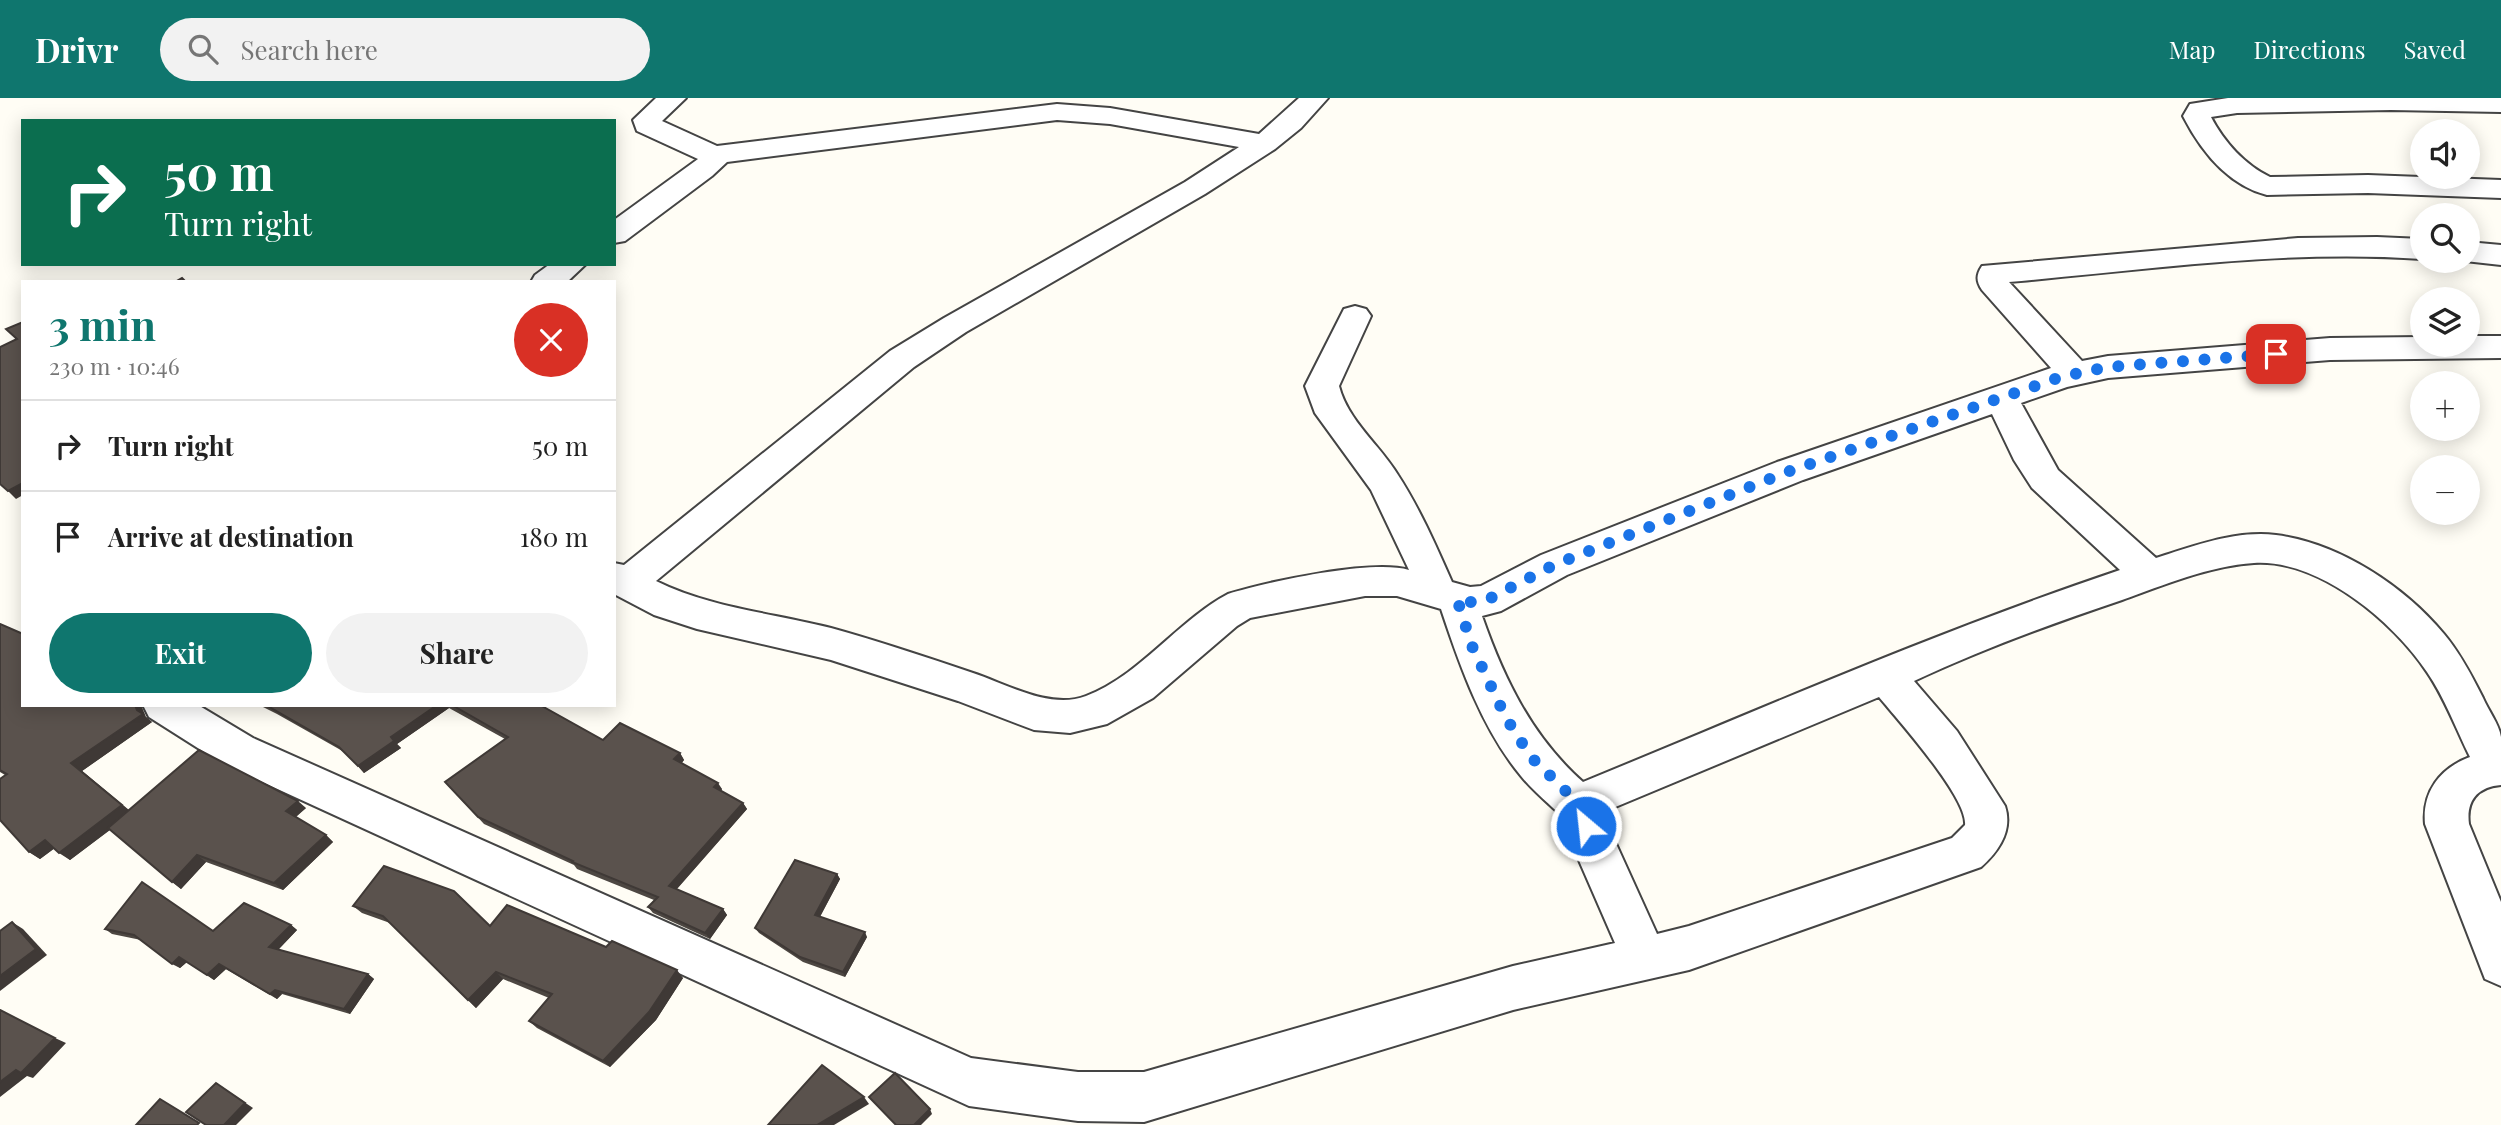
<!DOCTYPE html>
<html lang="en">
<head>
<meta charset="utf-8">
<style>
  :root { --surface:#fff; --page:#f2f2f2; --text:#222; --muted:#767676; --line:#e0e0e0; --accent:#0f766e }
  body { margin:0; font-family:"Playfair Display",serif; background:var(--page); color:var(--text); height:100vh; display:flex; flex-direction:column; font-size:26px; white-space:nowrap }
  * { box-sizing:border-box; margin:0 }
  p { font-size:23px; color:var(--muted) }
  .icon { flex:none; width:38px; height:38px; fill:none; stroke:currentColor; stroke-width:2; stroke-linecap:round; stroke-linejoin:round }
  .map { position:relative; flex:1; overflow:hidden }
  .panel { position:absolute; left:21px; top:182px; width:595px; height:427px; display:flex; flex-direction:column; background:var(--surface); border-radius:0px; box-shadow:0 4px 18px #0003 }
  .panel>* { flex:none }
  .guide { position:absolute; left:21px; top:21px; width:595px; height:147px; border-radius:0px; box-shadow:0 4px 18px #0003; background:#0b6e4f; color:#fff; overflow:hidden }
  .fabs { position:absolute; left:2410px; top:21px; display:grid; gap:14px }
  .fabs a { display:grid; place-items:center; width:70px; height:70px; border-radius:50%; background:var(--surface); box-shadow:0 4px 18px #0003; font-size:35px }
  .pin { position:absolute; display:grid; place-items:center; width:60px; height:60px; color:#fff; margin:-30px; border-radius:14px; box-shadow:0 4px 10px #0006 }
  .me { position:absolute; width:77px; margin:-38px; rotate:332deg; stroke-linejoin:round; filter:drop-shadow(0 0 5px #0008) }
  .turn { display:flex; align-items:center; gap:24px; height:147px; padding:0 28px; font-size:32px }
  .turn .icon { width:91px; height:91px; stroke-width:2.5 }
  .turn b { display:block; font-size:49px; line-height:60px }
  .round { display:grid; place-items:center; flex:none; width:74px; height:74px; border-radius:37px; background:var(--page) }
  .summary { display:flex; align-items:center; justify-content:space-between; height:119px; padding:0 28px }
  h1 { font-size:42px; font-weight:700; line-height:52px; color:var(--accent) }
  .action { display:flex; gap:14px; margin-top:auto; padding:14px 28px }
  .action a { flex:1; height:80px; border-radius:42px; background:var(--accent); color:#fff; font-size:28px; font-weight:700; line-height:80px; text-align:center }
  .action a+a { background:var(--page); color:var(--text) }
  ul { padding:0; list-style:none }
  li { display:flex; align-items:center; gap:21px; height:91px; padding:0 28px; border-top:2px solid var(--line) }
  li div { flex:1 }
  li b { display:block; font-size:26px }
  li em { font-style:normal }
  header { display:flex; align-items:center; gap:42px; box-sizing:border-box; height:98px; padding:0 35px; background:var(--accent); color:#fff }
  header strong { font-size:33px }
  nav { display:flex; gap:38px; margin-inline-start:auto; font-size:24px }
  .search { width:490px; height:63px; background:var(--page); display:flex; align-items:center; gap:18px; box-sizing:border-box; padding:0 24px; border-radius:38px; color:var(--muted); font-size:26px }
  .map>svg:first-child { display:block }
</style>
</head>
<body>
<header>
<strong>Drivr</strong>
<div class="search"><svg class="icon" aria-label="search" viewBox="0 0 24 24"><circle cx="10" cy="10" r="6"/><path d="M15 15l6 6"/></svg>Search here</div>
<nav><a>Map</a><a>Directions</a><a>Saved</a></nav>
</header>
<div class="map">
<svg width="2501" height="1027" viewBox="0 0 2501 1027">
  <rect width="100%" height="100%" fill="#fffdf5"/>
  <g fill="none" stroke-linecap="round" stroke-linejoin="round">
    <defs>
      <g id="street">
        <path d="M656 0H686L662 23 717 48 1057 6 1110 10 1259 36 1299 0H1328L1301 30 1275 51 1205 96 966 234 914 269 656 483C711 510 772 515 831 530 878 543 926 559 973 575 1007 586 1050 612 1086 598 1141 577 1177 523 1228 496 1267 484 1372 461 1409 472L1371 392 1315 315 1305 288 1344 211 1355 208 1366 211 1371 218 1339 288C1348 323 1380 347 1398 377 1420 411 1436 448 1452 484L1470 489 1481 488 1541 457 1777 364 2051 270 1982 192C1976 183 1976 177 1982 168L2298 140 2377 139 2422 141V161C2285 151 2146 172 2009 184L2082 263 2108 258 2330 240 2422 239V247H2468V238H2501V260L2330 262 2108 280 2067 289 2021 305 2058 372 2156 460C2194 448 2236 432 2276 437 2339 445 2404 488 2444 536 2460 555 2472 578 2483 600 2488 612 2499 626 2501 639 2501 654 2501 672 2501 687 2477 689 2466 703 2469 726L2501 804V888L2485 881 2425 726C2422 694 2440 670 2470 659 2456 631 2445 600 2427 574 2393 523 2319 461 2254 465 2209 468 2164 487 2122 502 2051 526 1982 551 1914 583L1957 633 2005 708C2013 732 1999 753 1981 769L1689 872 1513 912 1144 1024 1078 1023 969 1008 223 666 149 619 143 607H198L253 640 971 960 1078 974H1144L1513 868 1615 845 1564 728 1563 719C1549 706 1533 693 1521 678 1482 631 1460 568 1441 511L1397 498H1365L1250 520 1237 528 1153 600 1107 626 1070 635 1034 632 958 603 831 562 697 531 654 517 614 496V465L624 467 890 253 944 220 1185 84 1239 49 1110 26 1057 22 727 64 712 78 625 143 614 145V122L698 61 637 33 633 22ZM1992 316 2014 362 2032 390 2120 472C1938 533 1761 611 1583 684 1532 639 1504 581 1482 518L1501 513 1567 477 1803 382ZM1879 599C1898 622 1968 700 1965 727L1952 740 1689 828 1657 836 1608 728 1606 717 1613 710Z"/>
        <path d="M2228 0H2501V14L2391 12 2237 15 2211 19C2224 44 2245 67 2270 79L2368 77 2501 82V100L2368 95 2267 97C2228 87 2201 53 2183 18L2190 6Z"/>
        <path d="M2468 144 2501 147V167L2465 163H2468Z"/>
        <path d="M550 166H586L567 184H531L535 177Z"/>
      </g>
    </defs>
    <!-- street casing -->
    <use href="#street" stroke="#444" stroke-width="4"/>
    <!-- street -->
    <use href="#street" fill="#fff" fill-rule="evenodd"/>
  </g>
  <!-- wall -->
  <g fill="#4d4742">
    <path d="M0 526 23 607 146 619 152 624 82 673 129 712 306 710 296 719 326 737 333 744 283 792 206 764 181 791 110 732 70 762 55 750 40 761 29 754 5 677 0 674Z"/>
    <path d="M259 607H540L603 642 680 655 684 662 682 665 722 691 721 693 743 705 747 711 677 791 723 811 727 817 710 841 653 815 648 809 654 802 577 771 574 767 484 726 445 684 505 641 449 610 397 646 401 650 364 675 346 655 277 616Z"/>
    <path d="M837 776 840 781 820 819 867 839 845 879 803 864 759 835 755 830Z"/>
    <path d="M353 808 490 828 606 849 683 880 656 922 610 969 537 930 529 923 549 900 503 881 476 910 390 825 362 815Z"/>
    <path d="M291 827 297 832 278 852 368 876 374 881 350 916 282 896 277 901 226 871 214 882 187 864 180 870 141 842 112 836 105 831 213 833Z"/>
  </g>
  <!-- shaded-wall -->
  <g fill="#3f3936">
    <path d="M23 385V397L16 401 8 393Z"/>
    <path d="M135 607H141L146 619 152 624 82 673 132 715 70 762 59 755 71 665 137 612Z"/>
    <path d="M437 607H447L449 610 397 646 401 650 364 675 358 668 391 639Z"/>
    <path d="M680 655 684 662 679 667 674 661Z"/>
    <path d="M718 685 722 691 718 696 714 689Z"/>
    <path d="M298 703 306 710 294 720 286 713Z"/>
    <path d="M743 705 747 711 674 794 669 788Z"/>
    <path d="M326 737 333 744 283 792 274 785Z"/>
    <path d="M45 742 56 749 40 761 29 754Z"/>
    <path d="M197 757 206 764 181 791 172 784Z"/>
    <path d="M837 776 840 781 818 822 815 817Z"/>
    <path d="M723 811 727 817 710 841 705 835Z"/>
    <path d="M12 824 23 831 47 857 0 893V878Z"/>
    <path d="M291 827 297 832 276 854 269 849Z"/>
    <path d="M865 834 867 839 845 879 843 874Z"/>
    <path d="M179 859 187 864 180 870 172 866Z"/>
    <path d="M219 866 226 871 214 882 207 877Z"/>
    <path d="M677 872 683 880 656 922 610 969 603 963Z"/>
    <path d="M496 874 503 881 476 910 468 902Z"/>
    <path d="M368 876 374 881 350 916 344 911Z"/>
    <path d="M275 892 282 896 277 901 270 896Z"/>
    <path d="M55 940 66 945 33 980 27 978 0 999V984Z"/>
    <path d="M216 985 253 1010 236 1027H224Z"/>
    <path d="M864 999 869 1006 834 1027H817Z"/>
    <path d="M930 1011 932 1016 921 1027H914Z"/>
  </g>
  <!-- building -->
  <g fill="#5a524d" stroke="#3f3936" stroke-width="2">
    <path d="M182 180 186 184H175Z"/>
    <path d="M23 224V385L8 393 0 386V249L17 241 6 231Z"/>
    <path d="M0 526 23 536V607H135L137 612 143 616 71 665 122 707 59 755 45 742 29 754 0 722V681L7 676 0 672Z"/>
    <path d="M266 607H437L391 639 394 643 358 668 339 649Z"/>
    <path d="M452 607H540L603 642 620 625 680 655 674 661 718 685 714 689 743 705 669 788 723 811 705 835 648 809 658 799 572 764 573 763 478 719 445 684 508 639Z"/>
    <path d="M199 652 298 703 286 713 326 737 274 785 197 757 172 784 108 730Z"/>
    <path d="M795 762 837 776 815 817 865 834 843 874 800 859 755 830Z"/>
    <path d="M384 768 454 793 490 828 507 807 606 849 612 843 677 872 649 914 603 963 529 923 552 896 496 874 468 902 383 818 353 808Z"/>
    <path d="M142 784 213 833 244 805 291 827 269 849 368 876 344 911 275 892 270 896 219 866 207 877 179 859 172 866 134 837 105 831Z"/>
    <path d="M12 824 36 851 0 878V833Z"/>
    <path d="M0 912 55 940 21 975 16 972 0 984Z"/>
    <path d="M822 967 864 999 817 1027H768Z"/>
    <path d="M895 975 930 1011 914 1027H896L869 999Z"/>
    <path d="M216 985 245 1005 224 1027H206L186 1014Z"/>
    <path d="M160 1001 199 1025 197 1027H136Z"/>
  </g>
  <g fill="none" stroke-linecap="round" stroke-linejoin="round">
    <!-- route -->
    <path stroke="#1a73e8" stroke-width="12" stroke-dasharray="0 21.6" d="M1586 728 1584 711 1531 659 1506 620 1472 548 1457 501 1470 504 1487 502 1554 467 1790 373 2061 279 2108 269 2276 256"/>
  </g>
</svg>
<div class="fabs">
<a><svg class="icon" aria-label="sound" viewBox="0 0 24 24"><path d="M4 9h4l5-4v14l-5-4H4zM17 9q2 3 0 6"/></svg></a>
<a><svg class="icon" aria-label="search" viewBox="0 0 24 24"><circle cx="10" cy="10" r="6"/><path d="M15 15l6 6"/></svg></a>
<a><svg class="icon" aria-label="layers" viewBox="0 0 24 24"><path d="M12 4l9 5-9 5-9-5zM3 14l9 5 9-5"/></svg></a>
<a>+</a>
<a>−</a>
</div>
<div class="pin" style="left:2276px;top:256px;background:#d93025"><svg class="icon" aria-label="arrive" viewBox="0 0 24 24"><path d="M6 21V4h12l-3 4 3 4H6"/></svg></div>
<svg class="me" style="left:1586px;top:728px" viewBox="-20 -20 40 40"><circle r="17" fill="#1a73e8" stroke="#fff" stroke-width="3"/><path d="M0-11L8 9 0 5-8 9z" fill="#fff"/></svg>
<div class="guide">
<div class="turn"><svg class="icon" aria-label="right" viewBox="0 0 24 24"><path d="M7 20v-9h11M14 6l5 5-5 5"/></svg><div><b>50 m</b>Turn right</div></div>
</div>
<section class="panel">
<div class="summary"><div><h1>3 min</h1><p>230 m · 10:46</p></div><a class="round" style="background:#d93025;color:#fff"><svg class="icon" aria-label="close" viewBox="0 0 24 24"><path d="M6 6l12 12M18 6L6 18"/></svg></a></div>
<ul>
<li><svg class="icon" aria-label="right" viewBox="0 0 24 24"><path d="M7 20v-9h11M14 6l5 5-5 5"/></svg><div><b>Turn right</b></div><em>50 m</em></li>
<li><svg class="icon" aria-label="arrive" viewBox="0 0 24 24"><path d="M6 21V4h12l-3 4 3 4H6"/></svg><div><b>Arrive at destination</b></div><em>180 m</em></li>
</ul>
<div class="action"><a>Exit</a><a>Share</a></div>
</section>
</div>
</body>
</html>
